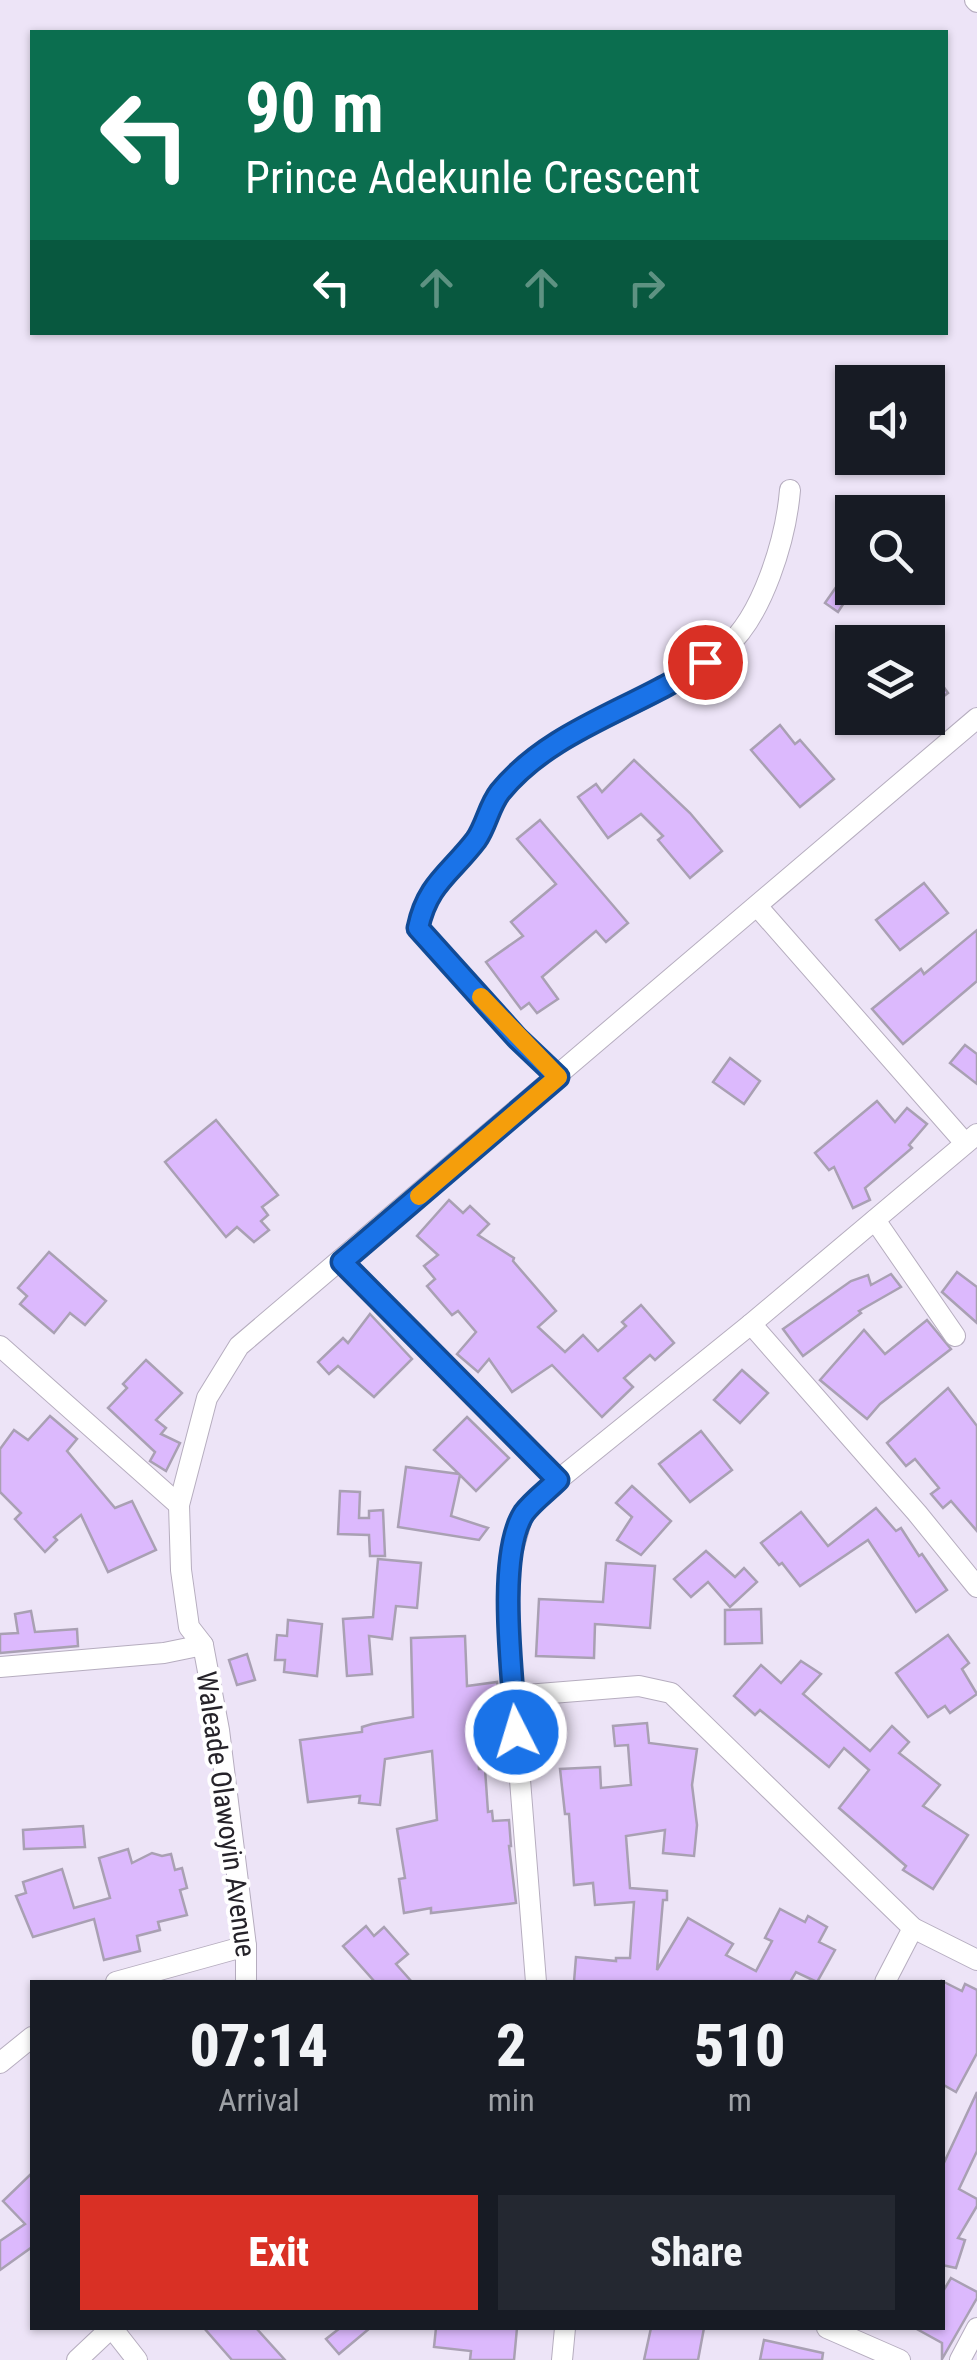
<!DOCTYPE html>
<html lang="en">
<head>
<meta charset="utf-8">
<style>
  :root { --surface:#171b24; --page:#242831; --text:#f1f3f6; --muted:#9ea1a6; --accent:#d93025 }
  body { margin:0; font-family:"Roboto Condensed",sans-serif; background:var(--page); color:var(--text); height:100vh; display:flex; flex-direction:column; font-size:38px; white-space:nowrap }
  * { box-sizing:border-box; margin:0 }
  p { font-size:32px; color:var(--muted) }
  .icon { flex:none; width:55px; height:55px; fill:none; stroke:currentColor; stroke-width:2; stroke-linecap:round; stroke-linejoin:round }
  .map { position:relative; flex:1; overflow:hidden }
  .panel { position:absolute; left:30px; top:1980px; width:915px; height:350px; display:flex; flex-direction:column; background:var(--surface); border-radius:0px; box-shadow:0 2px 8px #0004 }
  .panel>* { flex:none }
  .guide { position:absolute; left:30px; top:30px; width:918px; height:305px; border-radius:0px; box-shadow:0 2px 8px #0004; background:#0b6e4f; color:#fff; overflow:hidden }
  .buttons { position:absolute; left:835px; top:365px; display:grid; gap:20px }
  .buttons a { display:grid; place-items:center; width:110px; height:110px; border-radius:0px; background:var(--surface); box-shadow:0 2px 8px #0004; font-size:50px }
  .pin { position:absolute; display:grid; place-items:center; width:85px; height:85px; color:#fff; margin:-42px; border:5px solid #fff; border-radius:50%; box-shadow:0 2px 10px #0007 }
  .me { position:absolute; width:110px; margin:-55px; rotate:355deg; stroke-linejoin:round; filter:drop-shadow(0 0 8px #0008) }
  .turn { display:flex; align-items:center; gap:35px; height:210px; padding:0 50px; font-size:45px }
  .turn .icon { width:130px; height:130px; stroke-width:2.5 }
  .turn b { display:block; font-size:70px; line-height:85px }
  .lanes { display:flex; align-items:center; height:95px; padding:0 50px; background:#0003; justify-content:center; gap:50px; direction:ltr }
  .lanes .off { opacity:.35 }
  .eta { display:flex; justify-content:space-evenly; align-items:center; height:170px; text-align:center }
  .eta b { font-size:60px; font-weight:800; line-height:70px }
  .action { display:flex; gap:20px; margin-top:auto; padding:20px 50px }
  .action a { flex:1; height:115px; border-radius:0px; background:var(--accent); color:#fff; font-size:40px; font-weight:800; line-height:115px; text-align:center }
  .action a+a { background:var(--page); color:var(--text) }
  .map>svg:first-child { display:block }
</style>
</head>
<body>
<div class="map">
<svg width="977" height="2360" viewBox="0 0 977 2360">
  <rect width="100%" height="100%" fill="#ede4f7"/>
  <!-- building -->
  <g fill="#dcb9fd" stroke="#a9a0b3" stroke-width="2.5">
    <path d="M841 580 853 589 838 612 825 603Z"/>
    <path d="M928 665 948 693 928 708Z"/>
    <path d="M780 725 795 744 800 740 834 779 800 807 751 750Z"/>
    <path d="M634 760 690 813 722 851 690 878 658 840 663 836 641 814 608 838 578 797 596 784 602 792Z"/>
    <path d="M540 820 628 923 606 942 596 931 542 977 558 999 537 1013 529 1003 521 1009 486 962 523 936 511 922 556 884 517 839Z"/>
    <path d="M924 883 948 913 900 950 876 920Z"/>
    <path d="M977 930V981L903 1044 872 1009 921 969 924 974Z"/>
    <path d="M965 1045 977 1054V1084L950 1063Z"/>
    <path d="M730 1058 760 1081 744 1104 713 1082Z"/>
    <path d="M877 1101 895 1122 907 1108 927 1124 909 1145 912 1148 865 1188 870 1200 853 1208 834 1167 829 1170 815 1153Z"/>
    <path d="M216 1120 278 1195 262 1207 268 1215 261 1221 269 1230 254 1242 237 1227 226 1237 165 1162Z"/>
    <path d="M449 1200 463 1213 470 1206 489 1224 478 1235 514 1258 513 1261 556 1311 538 1327 565 1352 583 1335 598 1351 626 1326 622 1322 641 1305 674 1343 655 1360 650 1355 624 1378 633 1387 602 1417 552 1365 512 1392 489 1359 478 1372 457 1354 476 1332 458 1311 452 1315 427 1286 435 1279 424 1266 438 1255 417 1236Z"/>
    <path d="M49 1252 106 1301 85 1325 70 1313 54 1333 20 1304 27 1296 18 1288Z"/>
    <path d="M957 1272 977 1287V1323L942 1292Z"/>
    <path d="M891 1274 901 1287 859 1311 861 1313 803 1356 783 1329 851 1281 868 1275 871 1285Z"/>
    <path d="M370 1314 412 1359 374 1397 338 1366 329 1374 318 1362 343 1338 348 1343Z"/>
    <path d="M927 1320 951 1349 880 1404 867 1419 820 1380 864 1330 885 1354Z"/>
    <path d="M146 1360 182 1393 156 1420 166 1428 161 1434 180 1443 166 1471 150 1461 155 1452 108 1408 127 1388 123 1384Z"/>
    <path d="M742 1370 768 1393 740 1423 714 1400Z"/>
    <path d="M948 1388 977 1426V1531L951 1501 943 1508 931 1494 939 1488 915 1459 906 1466 887 1443Z"/>
    <path d="M50 1416 77 1439 67 1451 115 1508 132 1501 156 1550 108 1572 81 1515 54 1537 57 1540 45 1552 15 1519 21 1513 0 1492V1449L14 1430 28 1440Z"/>
    <path d="M467 1417 509 1458 476 1491 460 1475 451 1516 488 1528 479 1540 398 1527 406 1467 459 1474 434 1450Z"/>
    <path d="M701 1431 732 1470 690 1502 659 1464Z"/>
    <path d="M632 1486 671 1521 641 1555 617 1540 632 1517 616 1503Z"/>
    <path d="M340 1491 360 1492 359 1518H369V1511L383 1510 385 1556H370L369 1535 338 1534Z"/>
    <path d="M876 1508 896 1531 901 1528 919 1556 922 1554 947 1590 916 1612 868 1540 800 1586 782 1563 779 1565 761 1543 801 1512 828 1546Z"/>
    <path d="M706 1551 735 1577 744 1568 757 1582 730 1607 708 1582 691 1597 674 1579Z"/>
    <path d="M378 1559 421 1563 417 1608 396 1606 392 1639 369 1636 372 1674 347 1676 343 1619 373 1617Z"/>
    <path d="M606 1563 655 1566 650 1628 595 1624 594 1658 536 1656 539 1599 603 1602Z"/>
    <path d="M761 1609 762 1643 725 1644V1610Z"/>
    <path d="M31 1611 35 1632 77 1629 78 1646 0 1653V1634L18 1633 15 1614Z"/>
    <path d="M288 1620 322 1624 317 1676 284 1672 285 1660H275L277 1635 287 1636Z"/>
    <path d="M948 1635 969 1663 962 1669 977 1694 950 1713 945 1706 928 1717 896 1673Z"/>
    <path d="M465 1636 467 1686 497 1682 499 1697 481 1700 486 1740 477 1741 479 1769H485L488 1812 492 1811 493 1821 509 1820 511 1846H509L516 1903 431 1913V1908L404 1913 399 1879 405 1878 397 1829 437 1820 432 1751 385 1759 380 1805 359 1803 360 1796 308 1802 300 1740 362 1732V1727L372 1724 413 1717 411 1638Z"/>
    <path d="M247 1654 255 1680 237 1685 229 1660Z"/>
    <path d="M801 1661 821 1674 803 1694 870 1751 892 1726 909 1742 899 1753 940 1785 923 1806 968 1835 933 1889 903 1870 906 1866 839 1808 869 1770 844 1748 829 1767 760 1710 755 1715 734 1696 761 1665 781 1683Z"/>
    <path d="M647 1723 649 1743 697 1749 692 1785 697 1825 694 1856 663 1853 665 1830 626 1836 630 1888 667 1891V1900H663L657 1970 688 1918 733 1944 726 1955 756 1971 772 1941 765 1938 780 1909 805 1922 808 1916 827 1927 819 1942 835 1950 817 1982 796 1972 790 1982H574L576 1957 616 1961V1958H630L634 1902 595 1905 593 1883 574 1885 569 1814H565L560 1769 600 1767 601 1788 631 1785 628 1745 615 1746 613 1726Z"/>
    <path d="M83 1826 85 1847 24 1849 23 1830Z"/>
    <path d="M128 1849 132 1863 152 1853 162 1856 171 1854 175 1870 182 1868 187 1888 180 1890 187 1915 158 1922 160 1930 137 1936 140 1951 104 1960 94 1919 33 1937 16 1896 26 1893 23 1882 62 1869 74 1908 110 1898 99 1858Z"/>
    <path d="M366 1926 374 1936 384 1927 408 1954 396 1964 412 1982H375L343 1946Z"/>
    <path d="M942 1981 962 1991 965 1984 977 1990V2053L956 2092 942 2084Z"/>
    <path d="M977 2092V2151L959 2189 977 2199V2206L958 2238 965 2240 956 2268 942 2265V2167Z"/>
    <path d="M32 2173V2247L0 2270V2241L25 2224 3 2201Z"/>
    <path d="M951 2278 977 2292V2298L942 2359V2343L915 2328H942V2293Z"/>
    <path d="M204 2328H256L285 2360H232Z"/>
    <path d="M340 2328H370L339 2354 326 2339Z"/>
    <path d="M436 2328H517L514 2360H470L471 2351 434 2347Z"/>
    <path d="M651 2328H704L698 2360H644Z"/>
    <path d="M764 2340 823 2353 822 2360H760Z"/>
  </g>
  <g fill="none" stroke-linecap="round" stroke-linejoin="round">
    <defs>
      <g id="minor">
        <path d="M975 0 977 2"/>
        <path d="M757 906 965 1143"/>
        <path d="M558 1077 517 1038 418 928C427 884 451 873 476 840 485 828 489 812 496 799 504 786 521 770 532 760 557 739 589 725 619 711 654 693 693 675 724 649 763 617 786 538 790 490"/>
        <path d="M875 1220 955 1336"/>
        <path d="M342 1261 558 1480"/>
        <path d="M751 1324 917 1513 977 1587"/>
        <path d="M0 1346 179 1505"/>
        <path d="M0 1667 164 1653 203 1645"/>
        <path d="M514 1696 639 1686 671 1693 913 1928 977 1960"/>
        <path d="M116 1982 246 1946"/>
        <path d="M246 1982V1946L219 1730 203 1645 189 1627 181 1570 179 1505 207 1398 239 1346 977 718"/>
        <path d="M536 1982 507 1616 512 1553 523 1514 558 1480 751 1324 977 1134"/>
        <path d="M885 1982 913 1928"/>
        <path d="M0 2063 32 2037"/>
        <path d="M112 2328 137 2360"/>
        <path d="M827 2328 900 2360"/>
        <path d="M77 2360 111 2328"/>
        <path d="M562 2360 565 2328"/>
        <path d="M960 2360 977 2328"/>
      </g>
    </defs>
    <!-- minor casing -->
    <use href="#minor" stroke="#b6adbf" stroke-width="22"/>
    <!-- minor -->
    <use href="#minor" stroke="#fff" stroke-width="20"/>
  </g>
  <g fill="none" stroke-linecap="round" stroke-linejoin="round">
    <defs>
      <path id="route" d="M516 1732C513 1680 496 1556 524 1513 533 1501 548 1490 558 1480L342 1262 558 1077 517 1038 418 928C427 884 451 873 476 840 486 826 489 806 500 792 552 728 639 708 705 662"/>
    </defs>
    <!-- route casing -->
    <use href="#route" stroke="#114b97" stroke-width="25"/>
    <!-- route -->
    <use href="#route" stroke="#1a73e8" stroke-width="18"/>
    <!-- slow -->
    <path stroke="#f59e0b" stroke-width="18" d="M419 1196 558 1077 481 997"/>
  </g>
  <g text-anchor="middle" dominant-baseline="central" stroke-width="8" stroke-linejoin="round" paint-order="stroke">
    <!-- street labels -->
    <g font-size="28" fill="#252229" stroke="#fff">
      <text transform="translate(226 1814) rotate(82)">Waleade Olawoyin Avenue</text>
    </g>
  </g>
</svg>
<div class="buttons">
<a><svg class="icon" aria-label="sound" viewBox="0 0 24 24"><path d="M4 9h4l5-4v14l-5-4H4zM17 9q2 3 0 6"/></svg></a>
<a><svg class="icon" aria-label="search" viewBox="0 0 24 24"><circle cx="10" cy="10" r="6"/><path d="M15 15l6 6"/></svg></a>
<a><svg class="icon" aria-label="layers" viewBox="0 0 24 24"><path d="M12 4l9 5-9 5-9-5zM3 14l9 5 9-5"/></svg></a>
</div>
<div class="pin" style="left:705px;top:662px;background:#d93025"><svg class="icon" aria-label="arrive" viewBox="0 0 24 24"><path d="M6 21V4h12l-3 4 3 4H6"/></svg></div>
<svg class="me" style="left:516px;top:1732px" viewBox="-20 -20 40 40"><circle r="17" fill="#1a73e8" stroke="#fff" stroke-width="3"/><path d="M0-11L8 9 0 5-8 9z" fill="#fff"/></svg>
<div class="guide">
<div class="turn"><svg class="icon" aria-label="left" viewBox="0 0 24 24"><path d="M17 20v-9H6M10 6l-5 5 5 5"/></svg><div><b>90 m</b>Prince Adekunle Crescent</div></div>
<div class="lanes"><svg class="icon" aria-label="left" viewBox="0 0 24 24"><path d="M17 20v-9H6M10 6l-5 5 5 5"/></svg><svg class="icon off" aria-label="ahead" viewBox="0 0 24 24"><path d="M12 20V5M6 11l6-6 6 6"/></svg><svg class="icon off" aria-label="ahead" viewBox="0 0 24 24"><path d="M12 20V5M6 11l6-6 6 6"/></svg><svg class="icon off" aria-label="right" viewBox="0 0 24 24"><path d="M7 20v-9h11M14 6l5 5-5 5"/></svg></div>
</div>
<section class="panel">
<div class="eta">
<div><b>07:14</b><p>Arrival</p></div>
<div><b>2</b><p>min</p></div>
<div><b>510</b><p>m</p></div>
</div>
<div class="action"><a>Exit</a><a>Share</a></div>
</section>
</div>
</body>
</html>
